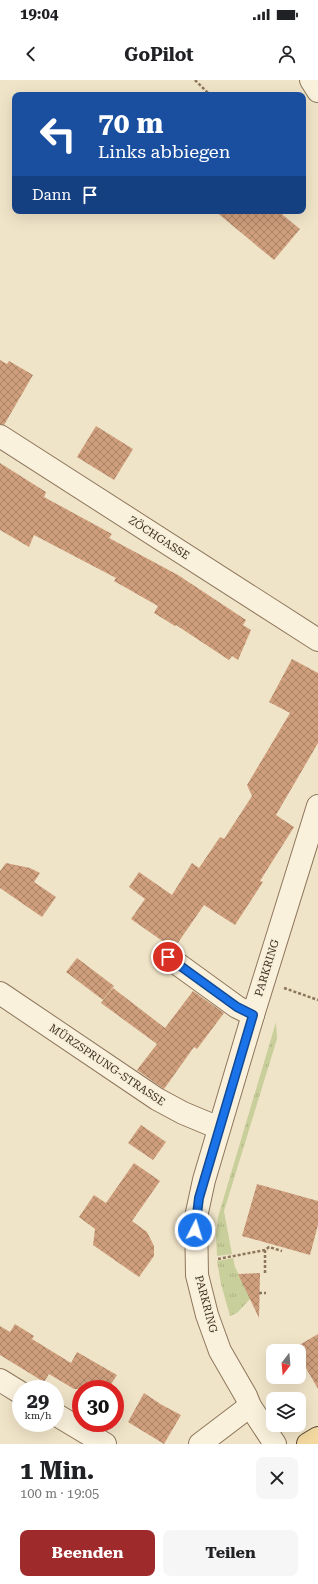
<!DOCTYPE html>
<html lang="de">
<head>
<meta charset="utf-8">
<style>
  :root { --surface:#fff; --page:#f6f6f6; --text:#202124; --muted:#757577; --accent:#9e2a2b }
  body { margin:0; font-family:"Roboto Serif",serif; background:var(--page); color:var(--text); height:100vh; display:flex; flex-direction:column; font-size:15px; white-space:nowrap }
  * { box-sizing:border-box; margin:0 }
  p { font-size:13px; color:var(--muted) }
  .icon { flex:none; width:22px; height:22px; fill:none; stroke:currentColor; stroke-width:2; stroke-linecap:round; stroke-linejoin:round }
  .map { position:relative; height:1364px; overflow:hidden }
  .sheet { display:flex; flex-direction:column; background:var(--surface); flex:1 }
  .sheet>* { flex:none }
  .guide { position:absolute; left:12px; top:12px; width:294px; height:122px; border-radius:8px; box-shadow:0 4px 16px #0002; background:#1a4fa0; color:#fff; overflow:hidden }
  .needle { width:26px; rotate:196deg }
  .tools { position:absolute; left:266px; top:1264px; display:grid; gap:8px }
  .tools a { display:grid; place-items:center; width:40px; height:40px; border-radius:8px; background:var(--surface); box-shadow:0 4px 16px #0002; font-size:20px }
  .speed { position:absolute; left:12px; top:1300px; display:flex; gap:8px; font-size:20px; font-weight:700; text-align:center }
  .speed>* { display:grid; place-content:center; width:52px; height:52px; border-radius:50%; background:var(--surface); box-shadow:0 4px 16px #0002; line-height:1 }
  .speed small { font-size:10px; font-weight:400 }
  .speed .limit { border:6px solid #d22; background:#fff; color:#111 }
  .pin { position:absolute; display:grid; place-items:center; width:34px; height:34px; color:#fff; margin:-17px; border:2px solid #fff; border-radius:50%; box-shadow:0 1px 4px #0007 }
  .me { position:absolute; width:44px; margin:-22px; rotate:5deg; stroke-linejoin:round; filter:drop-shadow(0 0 3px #0008) }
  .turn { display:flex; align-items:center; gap:14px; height:84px; padding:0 20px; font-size:18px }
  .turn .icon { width:52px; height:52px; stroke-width:2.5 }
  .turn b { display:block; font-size:28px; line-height:34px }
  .then { display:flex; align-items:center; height:38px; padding:0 20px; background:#0003; gap:8px; font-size:15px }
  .round { display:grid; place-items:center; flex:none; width:42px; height:42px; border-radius:8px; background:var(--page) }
  .head { display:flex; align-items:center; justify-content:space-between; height:68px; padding:0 20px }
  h1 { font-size:24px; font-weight:700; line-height:30px }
  .cta { display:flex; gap:8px; margin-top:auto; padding:8px 20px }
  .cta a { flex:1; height:46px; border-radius:8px; background:var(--accent); color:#fff; font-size:16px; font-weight:700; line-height:46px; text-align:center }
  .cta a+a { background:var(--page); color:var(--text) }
  .status { display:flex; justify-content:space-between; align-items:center; height:28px; padding:0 20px; background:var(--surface); direction:ltr }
  .status svg { height:11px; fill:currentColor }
  header { display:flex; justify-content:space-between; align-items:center; height:52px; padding:0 20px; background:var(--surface); font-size:18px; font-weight:700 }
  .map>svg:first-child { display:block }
</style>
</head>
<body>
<div class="status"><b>19:04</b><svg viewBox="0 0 49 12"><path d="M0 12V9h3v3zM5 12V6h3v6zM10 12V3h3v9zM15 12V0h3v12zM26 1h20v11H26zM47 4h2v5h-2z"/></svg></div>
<header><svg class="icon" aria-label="back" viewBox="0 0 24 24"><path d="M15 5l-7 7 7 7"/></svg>GoPilot<svg class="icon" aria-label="person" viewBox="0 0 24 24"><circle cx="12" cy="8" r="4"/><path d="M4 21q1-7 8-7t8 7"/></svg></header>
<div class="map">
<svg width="318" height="1364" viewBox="0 0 318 1364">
  <defs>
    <pattern id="grass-tufts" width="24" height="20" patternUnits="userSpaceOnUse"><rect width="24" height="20" fill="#c9cf9b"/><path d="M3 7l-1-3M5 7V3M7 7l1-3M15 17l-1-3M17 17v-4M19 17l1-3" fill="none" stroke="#aeb285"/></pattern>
    <pattern id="building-cross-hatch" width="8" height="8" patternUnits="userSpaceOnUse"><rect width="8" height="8" fill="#cf9f7d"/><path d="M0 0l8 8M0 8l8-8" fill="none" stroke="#a98266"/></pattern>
  </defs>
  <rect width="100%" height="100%" fill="#f0e4c8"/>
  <!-- grass -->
  <g fill="url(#grass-tufts)">
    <path d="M276 942 277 959 224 1131 232 1174 217 1176 216 1155 218 1137Z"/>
    <path d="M233 1178 235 1187 251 1218 237 1233 230 1236 221 1204 217 1181Z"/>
  </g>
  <!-- building -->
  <g fill="url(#building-cross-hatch)">
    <path d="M215 131H278L300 149 274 180Z"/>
    <path d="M0 280 7 284 9 281 33 295 4 345 0 344Z"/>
    <path d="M96 346 133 369 114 400 77 377Z"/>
    <path d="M0 383 46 412 44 417 112 454 109 458 178 495 246 540 243 545 251 550 238 580 232 576 229 580 176 545 175 546 154 533 158 526 114 501 116 498 34 455 29 467 0 450Z"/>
    <path d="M292 579 318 593V663L276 735 294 747 260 801 263 802 235 845 204 825 175 867 168 865 131 839 145 819 129 807 139 792 172 815 192 783 199 788 220 757 224 759 252 716 247 705 290 633 269 622Z"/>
    <path d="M6 783 30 788 40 793 34 802 56 817 42 837 0 808V791Z"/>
    <path d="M77 878 114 906 103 920 66 892Z"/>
    <path d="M113 908 165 948 193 911 224 933 197 969 194 967 164 1009 137 990 157 964 101 923Z"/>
    <path d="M141 1045 166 1062 153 1080 128 1063Z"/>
    <path d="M134 1083 160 1101 132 1141 147 1152 154 1166V1176L139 1197 93 1165 95 1149 79 1137 94 1115 106 1123Z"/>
    <path d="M257 1104 318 1121V1145L310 1175 242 1156Z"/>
    <path d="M260 1193 259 1238 238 1194Z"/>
    <path d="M15 1244 34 1256 32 1259 71 1283 77 1272 117 1295 108 1309H74L49 1294 44 1302 0 1275V1246L10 1252Z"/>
    <path d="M318 1254V1309L299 1276V1271H296L294 1268Z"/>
    <path d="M144 1313 162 1325 181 1335 164 1364 128 1342Z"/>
  </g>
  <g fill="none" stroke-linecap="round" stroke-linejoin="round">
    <defs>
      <g id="minor">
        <path d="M311 0 318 11"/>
        <path d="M0 356 318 560"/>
        <path d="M168 877 237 927 253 935"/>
        <path d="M0 913 157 1019 183 1033 219 1048"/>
        <path d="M0 1300 21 1313"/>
        <path d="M55 1334 105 1364"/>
        <path d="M200 1364 250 1326"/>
        <path d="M275 1364 250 1326 246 1316 220 1271 207 1235 197 1195 196 1137 204 1100 253 935 318 726"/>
      </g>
      <path id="major" d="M308 1364 318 1358"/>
    </defs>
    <!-- minor casing -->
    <use href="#minor" stroke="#8d765c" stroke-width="24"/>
    <!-- major casing -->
    <use href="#major" stroke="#5b4430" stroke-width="24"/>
    <!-- path -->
    <g stroke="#8d765c" stroke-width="2.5" stroke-dasharray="3 2" stroke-linecap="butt">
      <path d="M195 0 210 15"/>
      <path d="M284 908 318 920"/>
      <path d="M265 1170V1193"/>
      <path d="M218 1179 265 1170 269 1167 282 1171"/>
      <path d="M259 1213H266"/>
    </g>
    <!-- minor -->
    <use href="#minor" stroke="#faf1dc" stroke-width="22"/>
    <!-- major -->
    <use href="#major" stroke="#f3d9a0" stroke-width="22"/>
  </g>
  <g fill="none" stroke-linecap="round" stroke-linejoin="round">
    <defs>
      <path id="route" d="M168 877 237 927 253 935 199 1118 195 1150"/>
    </defs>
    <!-- route casing -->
    <use href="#route" stroke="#114b97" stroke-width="10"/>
    <!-- route -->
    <use href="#route" stroke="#1a73e8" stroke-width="7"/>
  </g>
  <g text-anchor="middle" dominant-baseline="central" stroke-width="3" stroke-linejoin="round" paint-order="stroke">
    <!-- street labels -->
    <g font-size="11" fill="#3d2e20" stroke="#f7eed8">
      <text transform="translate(159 458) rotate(33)">ZÖCHGASSE</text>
      <text transform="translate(267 888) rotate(-73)">PARKRING</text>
      <text transform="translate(107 985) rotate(34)">MÜRZSPRUNG-STRASSE</text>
      <text transform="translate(206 1224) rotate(75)">PARKRING</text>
    </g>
  </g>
</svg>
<div class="tools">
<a><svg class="needle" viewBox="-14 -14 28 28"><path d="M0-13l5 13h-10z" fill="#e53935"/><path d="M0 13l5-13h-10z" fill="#757577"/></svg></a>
<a><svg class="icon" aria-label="layers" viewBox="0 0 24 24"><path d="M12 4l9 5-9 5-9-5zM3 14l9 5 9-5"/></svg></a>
</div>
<div class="speed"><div>29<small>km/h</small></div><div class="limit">30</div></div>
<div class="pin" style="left:168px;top:877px;background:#d93025"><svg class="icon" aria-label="arrive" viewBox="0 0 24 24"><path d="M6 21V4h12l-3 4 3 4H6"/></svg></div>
<svg class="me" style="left:195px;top:1150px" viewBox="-20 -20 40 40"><circle r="17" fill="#1a73e8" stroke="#fff" stroke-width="3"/><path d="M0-11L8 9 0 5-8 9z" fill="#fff"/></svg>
<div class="guide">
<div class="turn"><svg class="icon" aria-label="left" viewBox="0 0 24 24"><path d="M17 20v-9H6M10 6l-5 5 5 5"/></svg><div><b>70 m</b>Links abbiegen</div></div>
<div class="then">Dann<svg class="icon" aria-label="arrive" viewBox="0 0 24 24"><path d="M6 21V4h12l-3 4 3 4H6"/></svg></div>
</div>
</div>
<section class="sheet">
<div class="head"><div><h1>1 Min.</h1><p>100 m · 19:05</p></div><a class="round"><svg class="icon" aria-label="close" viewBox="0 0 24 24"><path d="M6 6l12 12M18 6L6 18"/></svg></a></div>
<div class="cta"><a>Beenden</a><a>Teilen</a></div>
</section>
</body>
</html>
